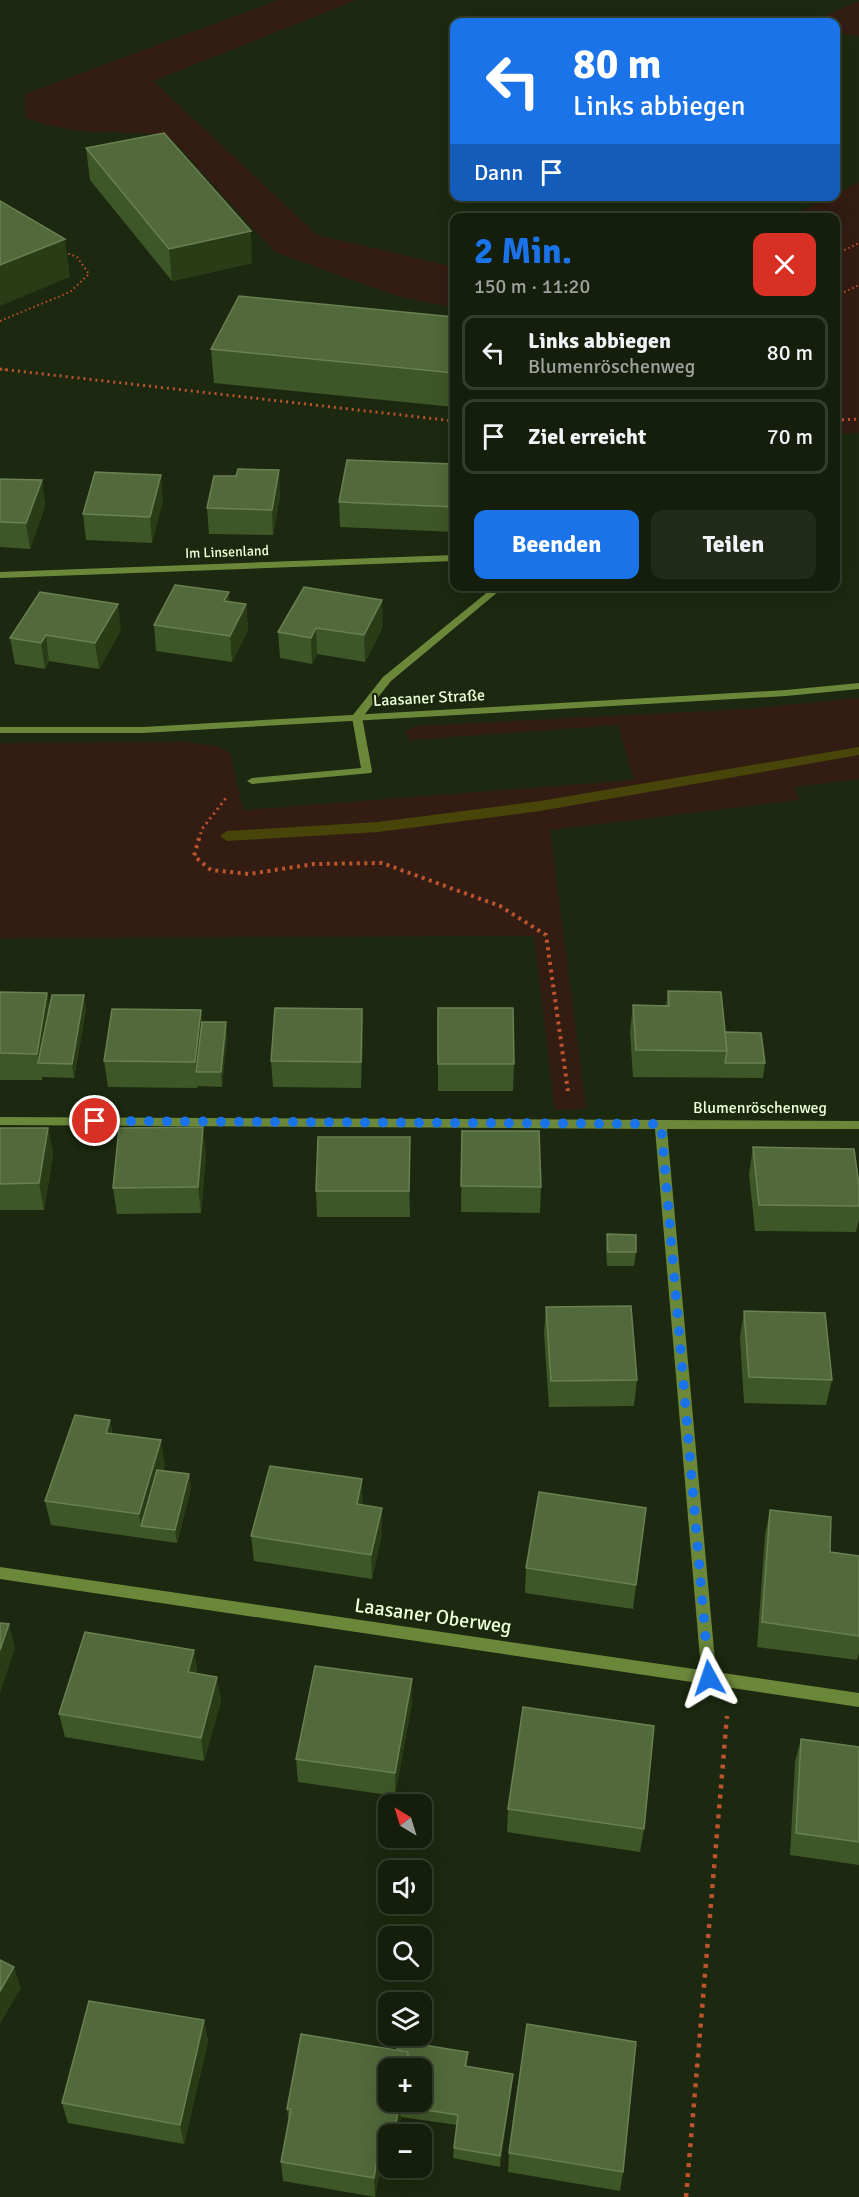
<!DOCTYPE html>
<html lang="de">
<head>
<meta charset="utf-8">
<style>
  :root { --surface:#151e0b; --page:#222b19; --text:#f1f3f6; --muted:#9da29d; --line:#343c2c; --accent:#1a73e8 }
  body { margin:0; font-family:Signika,sans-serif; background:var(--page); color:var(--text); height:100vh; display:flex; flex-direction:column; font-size:22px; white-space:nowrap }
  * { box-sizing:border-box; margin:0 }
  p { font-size:20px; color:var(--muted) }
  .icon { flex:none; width:33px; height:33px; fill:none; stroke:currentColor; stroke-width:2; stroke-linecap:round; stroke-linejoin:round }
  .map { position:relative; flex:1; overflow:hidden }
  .drawer { position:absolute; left:450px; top:213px; width:390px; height:378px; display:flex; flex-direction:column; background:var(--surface); border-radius:12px; box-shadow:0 6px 24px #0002,0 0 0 2px var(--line) }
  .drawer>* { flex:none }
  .guide { position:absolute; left:450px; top:18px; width:390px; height:183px; border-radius:12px; box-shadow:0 6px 24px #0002,0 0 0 2px var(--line); background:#1a73e8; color:#fff; overflow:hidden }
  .needle { width:39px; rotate:322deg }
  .buttons { position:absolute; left:378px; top:1794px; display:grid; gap:12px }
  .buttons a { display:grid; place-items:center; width:54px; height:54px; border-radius:12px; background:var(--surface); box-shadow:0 6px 24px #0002,0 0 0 2px var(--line); font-size:30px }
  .pin { position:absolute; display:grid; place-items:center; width:51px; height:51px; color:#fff; margin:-26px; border:3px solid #fff; border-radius:50%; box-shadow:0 2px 6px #0007 }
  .me { position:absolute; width:66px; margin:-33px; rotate:355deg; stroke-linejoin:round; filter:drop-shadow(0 0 4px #0008) }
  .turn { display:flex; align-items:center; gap:21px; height:126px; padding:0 24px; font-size:27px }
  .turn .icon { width:78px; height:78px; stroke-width:2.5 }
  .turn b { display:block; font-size:42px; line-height:51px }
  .then { display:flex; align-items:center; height:57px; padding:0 24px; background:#0003; gap:12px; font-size:22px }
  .round { display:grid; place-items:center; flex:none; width:63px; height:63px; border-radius:12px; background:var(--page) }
  .overview { display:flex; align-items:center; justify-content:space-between; height:102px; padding:0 24px }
  h1 { font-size:36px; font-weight:800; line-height:45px; color:var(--accent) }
  .button { display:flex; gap:12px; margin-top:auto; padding:12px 24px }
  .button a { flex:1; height:69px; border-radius:12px; background:var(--accent); color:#fff; font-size:24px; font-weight:800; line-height:69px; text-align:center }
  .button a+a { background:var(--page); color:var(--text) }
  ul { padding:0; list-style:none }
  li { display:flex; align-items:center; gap:18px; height:75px; margin:0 12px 9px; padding:0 12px; border:3px solid var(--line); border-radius:12px }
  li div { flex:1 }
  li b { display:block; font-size:22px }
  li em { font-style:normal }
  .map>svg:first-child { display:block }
</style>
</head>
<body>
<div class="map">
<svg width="859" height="2197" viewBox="0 0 859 2197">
  <rect width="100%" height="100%" fill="#1c280f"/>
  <!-- green -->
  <g fill="#331c12">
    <path d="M279 0H356L153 81 317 235 454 267V308L397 296 275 252 171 138C145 131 121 133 95 132 71 131 47 125 25 118V94Z"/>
    <path d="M859 1V36L836 34V22H812Z"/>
    <path d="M859 182V433L836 434V218L789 217 830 197 836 196V194Z"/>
    <path d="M859 698V779L794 787 800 800 550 830 586 1109 555 1110 534 936 0 938V743L185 742 215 746 230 753 243 810 634 780 618 725 410 740 405 731 417 726 745 709Z"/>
  </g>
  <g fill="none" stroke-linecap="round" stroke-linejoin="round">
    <!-- stream -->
    <path fill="#474509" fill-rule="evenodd" d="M859 747V755L540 811 378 832 227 841 220 836 227 831 378 822 540 801Z"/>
    <!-- path-far3 -->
    <g stroke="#bc542e" stroke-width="2" stroke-dasharray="1.5 3" stroke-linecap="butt">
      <path d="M836 254 859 243"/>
      <path d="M836 296 859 285"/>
      <path d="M0 321 70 292 89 274 77 257 64 252"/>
      <path d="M0 369 8 370"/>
    </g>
    <!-- path-far2 -->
    <g stroke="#bc542e" stroke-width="3" stroke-dasharray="2 4" stroke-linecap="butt">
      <path d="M0 369 454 421"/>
      <path d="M836 420 859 419"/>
      <path d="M199 840 202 829 226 798"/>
    </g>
    <!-- path-far1 -->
    <path stroke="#bc542e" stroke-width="4" stroke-dasharray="3 4.5" stroke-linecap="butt" d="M199 838 194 856 211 870 249 874 314 864 382 863 500 906 546 935 568 1091"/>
    <!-- path -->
    <path stroke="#bc542e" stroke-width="4.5" stroke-dasharray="4 6" stroke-linecap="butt" d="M686 2197 727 1716"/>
    <!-- service -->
    <path fill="#6b883a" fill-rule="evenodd" d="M357 714 362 717 372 771 371 773 252 784 247 781 252 778 361 768 352 717Z"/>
    <!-- minor -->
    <g fill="#6b883a" fill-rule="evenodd">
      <path d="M454 555V561L0 578V572Z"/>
      <path d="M495 586H505L391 681 361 719H353V715L383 677Z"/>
      <path d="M0 1117 859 1121V1129H667L716 1672 859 1693V1707L0 1579V1567L701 1670 655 1129 0 1125Z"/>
    </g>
    <!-- tertiary -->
    <path fill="#6b883a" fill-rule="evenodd" d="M859 683V689L786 696 143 733H0V727H143L786 690Z"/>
  </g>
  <!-- wall -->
  <g fill="#3e5728">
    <path d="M86 148 252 263 172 281 90 180Z"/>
    <path d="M454 317V407L214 383 211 349Z"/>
    <path d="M454 464V532L340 527 339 502Z"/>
    <path d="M0 479 42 480 45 506 30 549 0 547Z"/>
    <path d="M280 496 273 535 209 534 207 508Z"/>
    <path d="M163 500 152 543 86 540 83 514Z"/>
    <path d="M304 587 383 626 365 662 317 654 312 664 280 658 278 632Z"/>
    <path d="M246 604 248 630 232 662 156 651 154 625Z"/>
    <path d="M121 630 99 669 49 661 45 669 15 664 10 638Z"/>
    <path d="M668 991 725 1032 765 1063 763 1078 633 1077 630 1032 633 1005H666Z"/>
    <path d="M0 992 47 993 49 1007 86 1009 74 1078 42 1077V1080H0Z"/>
    <path d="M438 1008 514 1064 513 1091H438Z"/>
    <path d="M362 1009 363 1036 361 1088 273 1087 271 1061Z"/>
    <path d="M201 1010 202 1022 227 1036 222 1087 198 1086 197 1088 108 1087 104 1061Z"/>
    <path d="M0 1128H48L53 1154 44 1210H0Z"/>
    <path d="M462 1131 541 1187 540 1213 461 1212Z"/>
    <path d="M410 1137V1217H317L316 1191Z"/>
    <path d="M753 1147 859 1185V1220L856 1232 755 1231 749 1174Z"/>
    <path d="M206 1154 201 1213 117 1214 113 1188Z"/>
    <path d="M607 1234 636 1252 634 1266H607L606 1248Z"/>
    <path d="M546 1307 637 1380 634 1406 549 1407 544 1333Z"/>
    <path d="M744 1311 832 1380 826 1405 744 1403 740 1337Z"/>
    <path d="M112 1433 165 1465 163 1471 189 1474 191 1488 177 1543 51 1525 45 1501Z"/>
    <path d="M363 1505 382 1533 372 1579 254 1561 251 1536Z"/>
    <path d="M646 1508 633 1609 525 1593 526 1568Z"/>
    <path d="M770 1510 830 1552 859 1556V1653L857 1660 757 1647 765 1535Z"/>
    <path d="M194 1650 197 1674 221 1701 204 1761 65 1737 59 1714Z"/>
    <path d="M412 1679V1702L395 1796 298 1782 296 1759Z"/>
    <path d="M801 1739 859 1747V1865L790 1855 795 1762Z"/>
    <path d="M508 1809 644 1829 640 1852 507 1832Z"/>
    <path d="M204 2020 208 2041 184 2144 68 2123 62 2103Z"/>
    <path d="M397 2050 468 2052 467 2066 513 2074 500 2167 453 2158 454 2148 457 2125 401 2117 398 2134H388V2146L384 2145 375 2197 283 2181 281 2162 289 2122 287 2109Z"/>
    <path d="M509 2153 623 2172 620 2191 508 2172Z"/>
  </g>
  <!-- shaded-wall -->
  <g fill="#293c16">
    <path d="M251 231 252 263 172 281 169 249Z"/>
    <path d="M65 239 70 277 0 306V265Z"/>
    <path d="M279 470 280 496 273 535 272 510Z"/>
    <path d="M161 475 163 500 152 543 150 517Z"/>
    <path d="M42 480 45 506 30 549 26 523Z"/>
    <path d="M229 592 231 618 224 601Z"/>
    <path d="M382 600 383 626 365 662 364 635Z"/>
    <path d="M118 604 121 630 99 669 95 643Z"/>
    <path d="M246 604 248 630 232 662 230 636Z"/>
    <path d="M316 628 317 654 312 664 311 638Z"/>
    <path d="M46 635 49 661 45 669 41 643Z"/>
    <path d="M47 993 51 1019 39 1063 37 1054Z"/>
    <path d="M84 995 86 1009 74 1078 72 1064Z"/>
    <path d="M362 1009 363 1036 361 1088V1062Z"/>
    <path d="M201 1010 204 1036 196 1072 197 1088 195 1062Z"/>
    <path d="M226 1022 227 1036 222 1087 221 1072Z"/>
    <path d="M203 1127 206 1154 201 1213 198 1187Z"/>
    <path d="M48 1128 53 1154 44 1210 39 1183Z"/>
    <path d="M410 1137V1217L409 1191Z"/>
    <path d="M110 1420 115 1445 106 1433Z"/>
    <path d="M161 1440 165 1465 147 1527 141 1526 139 1514Z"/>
    <path d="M189 1474 191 1488 177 1543 175 1530Z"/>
    <path d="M362 1479 363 1504 358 1529 357 1504Z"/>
    <path d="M382 1508V1533L372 1579 371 1555Z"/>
    <path d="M9 1624 15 1648 0 1693V1650Z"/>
    <path d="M194 1650 198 1674 188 1672Z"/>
    <path d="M217 1677 221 1701 204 1761 201 1738Z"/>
    <path d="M412 1679V1702L395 1796V1773Z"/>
    <path d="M14 1967 21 1988 0 2024V1991Z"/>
    <path d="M204 2020 208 2041 184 2144 180 2125Z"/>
    <path d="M513 2074 512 2085 500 2167V2156Z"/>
    <path d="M400 2102H404L401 2106V2117L398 2134H396L395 2128Z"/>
    <path d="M383 2126 384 2145 375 2197 374 2178Z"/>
  </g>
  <!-- building -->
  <g fill="#51693b" stroke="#698053" stroke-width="1.5">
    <path d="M164 133 251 231 169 249 86 148Z"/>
    <path d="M0 201 65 239 0 265Z"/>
    <path d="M239 296 454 317V373L211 349Z"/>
    <path d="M347 460 454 464V507L339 502Z"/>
    <path d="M238 469 279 470 272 510 207 508 214 476H236Z"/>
    <path d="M95 472 161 475 150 517 83 514Z"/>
    <path d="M0 479 42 480 26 523 0 522Z"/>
    <path d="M175 585 229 592 224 601 246 604 230 636 154 625Z"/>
    <path d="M304 587 382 600 364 635 316 628 311 638 278 632Z"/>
    <path d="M40 592 118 604 95 643 46 635 41 643 10 638Z"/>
    <path d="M668 991 721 992 727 1051 636 1050 633 1005 669 1006Z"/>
    <path d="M0 992 47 993 37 1054 0 1053Z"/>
    <path d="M52 995H84L72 1064 38 1063Z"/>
    <path d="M275 1008 362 1009 361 1062 271 1061Z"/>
    <path d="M438 1008H513L514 1064H438Z"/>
    <path d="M112 1009 201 1010 195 1062 104 1061Z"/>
    <path d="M202 1022H226L221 1072H196Z"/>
    <path d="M725 1032 761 1033 765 1063H725L727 1051Z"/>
    <path d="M203 1127 198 1187 113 1188 119 1128Z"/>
    <path d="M0 1128H48L39 1183 0 1184Z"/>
    <path d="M462 1131H539L541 1187 461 1186Z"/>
    <path d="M318 1137H410L409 1191H316Z"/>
    <path d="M753 1147 854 1149 859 1185V1206L759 1205Z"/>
    <path d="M607 1234 636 1235V1252H608Z"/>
    <path d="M631 1306 637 1380 551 1381 546 1307Z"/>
    <path d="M744 1311 825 1313 832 1380 749 1377Z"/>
    <path d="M75 1415 110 1420 106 1433 161 1440 139 1514 45 1501Z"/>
    <path d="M270 1466 362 1479 357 1504 382 1508 371 1555 251 1536Z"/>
    <path d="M157 1470 189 1474 175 1530 141 1526Z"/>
    <path d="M539 1492 646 1508 636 1585 526 1568Z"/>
    <path d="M770 1510 831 1517 830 1552 859 1556V1636L762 1622Z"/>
    <path d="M0 1623 9 1624 0 1650Z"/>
    <path d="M85 1632 194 1650 188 1672 217 1677 201 1738 59 1714Z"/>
    <path d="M315 1666 412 1679 395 1773 296 1759Z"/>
    <path d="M523 1707 654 1726 644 1829 508 1809Z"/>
    <path d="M801 1739 859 1747V1842L796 1833Z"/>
    <path d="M0 1960 14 1967 0 1991Z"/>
    <path d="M89 2001 204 2020 180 2125 62 2103Z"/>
    <path d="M527 2024 636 2042 623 2172 509 2153Z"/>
    <path d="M301 2034 408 2052 405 2068H388V2102H400L395 2128 383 2126 374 2178 281 2162 291 2109H287Z"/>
    <path d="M398 2041 468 2052 465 2066 513 2074 500 2156 454 2148 458 2115 401 2106V2102H422V2068H407L408 2061V2052L397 2050Z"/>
  </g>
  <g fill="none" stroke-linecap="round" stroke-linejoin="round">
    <!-- route -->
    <path stroke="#1a73e8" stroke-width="10" stroke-dasharray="0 18" d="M95 1121 661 1124 709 1678"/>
  </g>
  <g text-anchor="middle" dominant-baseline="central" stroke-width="4.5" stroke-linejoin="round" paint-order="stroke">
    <!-- far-street labels -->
    <g font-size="14" fill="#edffd7" stroke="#1c280f">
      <text transform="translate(227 552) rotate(-2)">Im Linsenland</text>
    </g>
    <!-- street labels -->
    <g font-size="16" fill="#edffd7" stroke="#1c280f">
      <text transform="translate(429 698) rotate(-3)">Laasaner Straße</text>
      <text x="760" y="1108">Blumenröschenweg</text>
    </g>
    <!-- near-street labels -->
    <g font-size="20" fill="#edffd7" stroke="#1c280f">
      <text transform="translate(433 1616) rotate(8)">Laasaner Oberweg</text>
    </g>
  </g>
</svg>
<div class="buttons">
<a><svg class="needle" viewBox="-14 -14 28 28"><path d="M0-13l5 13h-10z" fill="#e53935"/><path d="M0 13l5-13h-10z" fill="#9da29d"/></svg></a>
<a><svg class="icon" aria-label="sound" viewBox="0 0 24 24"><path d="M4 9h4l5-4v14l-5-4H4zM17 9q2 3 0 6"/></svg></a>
<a><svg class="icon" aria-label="search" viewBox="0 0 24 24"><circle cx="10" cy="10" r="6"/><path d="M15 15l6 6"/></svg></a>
<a><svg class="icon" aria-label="layers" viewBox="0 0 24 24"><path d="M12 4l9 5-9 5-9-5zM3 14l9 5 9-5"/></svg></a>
<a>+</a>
<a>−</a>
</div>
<div class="pin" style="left:95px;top:1121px;background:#d93025"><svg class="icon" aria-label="arrive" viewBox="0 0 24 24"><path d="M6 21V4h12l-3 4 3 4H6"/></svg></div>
<svg class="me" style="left:709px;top:1678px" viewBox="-20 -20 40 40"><path d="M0-17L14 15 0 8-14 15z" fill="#1a73e8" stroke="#fff" stroke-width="4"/></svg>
<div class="guide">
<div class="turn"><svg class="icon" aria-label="left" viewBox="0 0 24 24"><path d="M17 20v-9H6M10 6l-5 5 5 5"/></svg><div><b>80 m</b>Links abbiegen</div></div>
<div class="then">Dann<svg class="icon" aria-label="arrive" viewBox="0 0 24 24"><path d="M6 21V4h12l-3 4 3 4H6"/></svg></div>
</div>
<section class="drawer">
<div class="overview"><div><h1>2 Min.</h1><p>150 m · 11:20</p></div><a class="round" style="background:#d93025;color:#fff"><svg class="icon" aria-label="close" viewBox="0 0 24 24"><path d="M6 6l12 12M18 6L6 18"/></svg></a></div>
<ul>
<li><svg class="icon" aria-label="left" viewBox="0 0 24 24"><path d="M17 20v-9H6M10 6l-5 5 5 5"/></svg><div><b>Links abbiegen</b><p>Blumenröschenweg</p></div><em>80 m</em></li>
<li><svg class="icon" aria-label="arrive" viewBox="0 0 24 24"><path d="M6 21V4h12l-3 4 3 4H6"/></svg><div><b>Ziel erreicht</b></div><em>70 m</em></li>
</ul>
<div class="button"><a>Beenden</a><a>Teilen</a></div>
</section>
</div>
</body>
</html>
